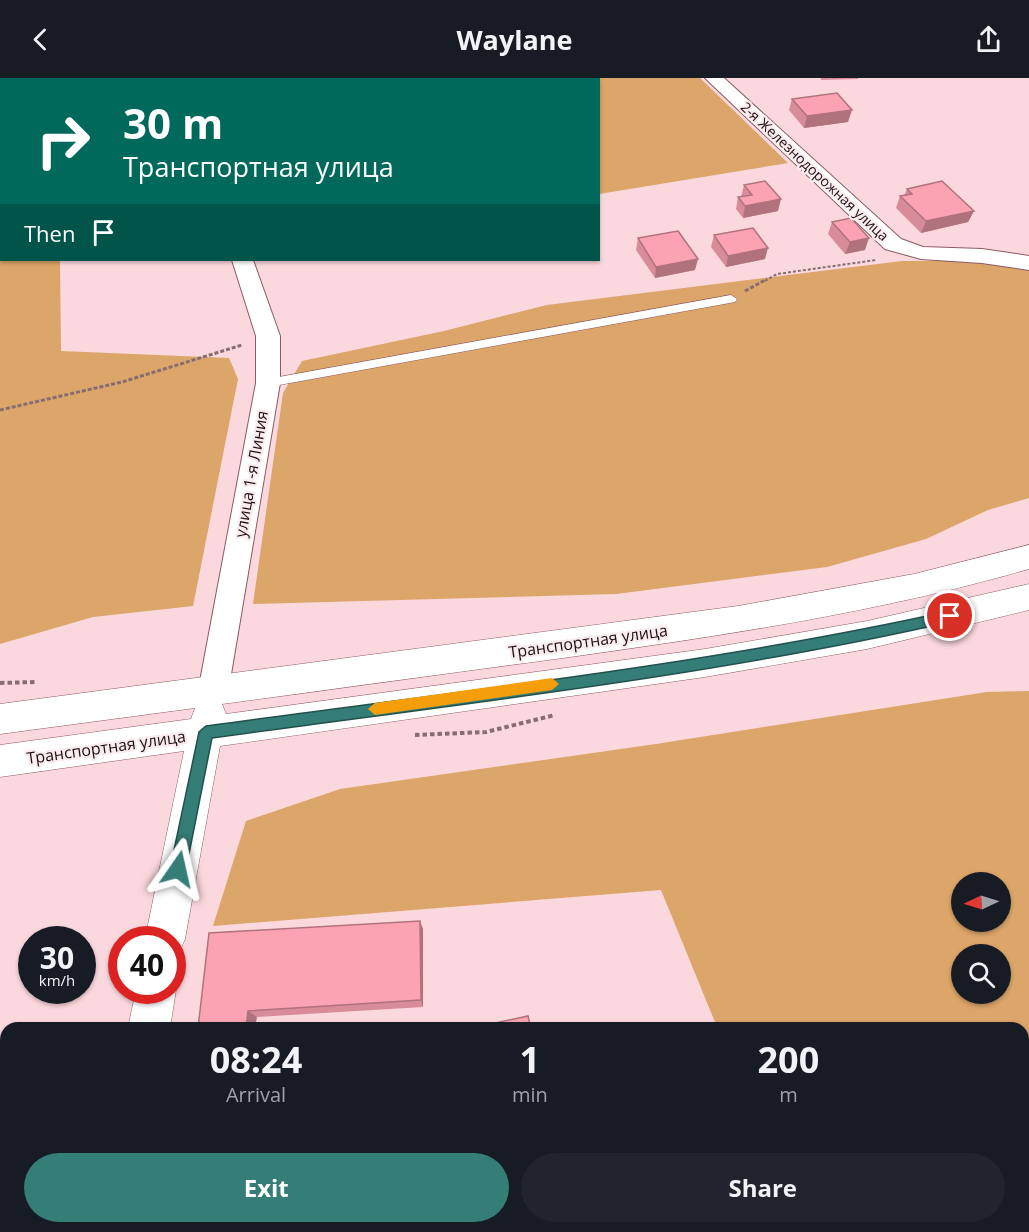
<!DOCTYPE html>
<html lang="en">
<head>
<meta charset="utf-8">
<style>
  :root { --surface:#171b24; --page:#20242c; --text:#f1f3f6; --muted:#9ea1a6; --accent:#357d77 }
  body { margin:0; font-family:"Open Sans",sans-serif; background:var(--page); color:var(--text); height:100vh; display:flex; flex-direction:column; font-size:22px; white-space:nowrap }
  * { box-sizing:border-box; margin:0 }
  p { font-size:20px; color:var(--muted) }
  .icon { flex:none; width:33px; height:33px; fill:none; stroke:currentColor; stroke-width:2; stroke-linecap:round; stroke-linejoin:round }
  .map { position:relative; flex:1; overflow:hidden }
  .details { position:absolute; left:0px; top:944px; width:1029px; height:212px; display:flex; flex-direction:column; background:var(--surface); border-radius:18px 18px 0 0; box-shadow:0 2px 4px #0004 }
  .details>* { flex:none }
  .banner { position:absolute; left:0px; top:0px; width:600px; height:183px; box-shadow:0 2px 4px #0004; background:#00695c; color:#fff; overflow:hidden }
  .needle { width:39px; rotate:266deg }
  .fabs { position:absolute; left:951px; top:794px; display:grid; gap:12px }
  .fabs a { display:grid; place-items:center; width:60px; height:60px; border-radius:50%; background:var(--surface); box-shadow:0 2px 4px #0004; font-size:30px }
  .speed { position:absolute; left:18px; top:848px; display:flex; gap:12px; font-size:30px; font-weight:700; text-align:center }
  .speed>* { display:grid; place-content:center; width:78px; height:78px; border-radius:50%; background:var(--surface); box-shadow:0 2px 4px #0004; line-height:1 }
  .speed small { font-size:15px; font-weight:400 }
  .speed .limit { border:9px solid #d22; background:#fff; color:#111 }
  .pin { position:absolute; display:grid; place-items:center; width:51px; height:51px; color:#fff; margin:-26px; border:3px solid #fff; border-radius:50%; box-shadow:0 2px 6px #0007 }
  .me { position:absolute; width:66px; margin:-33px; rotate:11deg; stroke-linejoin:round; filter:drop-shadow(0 0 4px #0008) }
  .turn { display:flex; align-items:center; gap:21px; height:126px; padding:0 24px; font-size:27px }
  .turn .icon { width:78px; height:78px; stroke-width:2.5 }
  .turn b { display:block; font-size:42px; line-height:51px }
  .then { display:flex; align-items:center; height:57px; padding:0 24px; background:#0003; gap:12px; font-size:22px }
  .eta { display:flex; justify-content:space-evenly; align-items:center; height:102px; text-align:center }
  .eta b { font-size:36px; font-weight:700; line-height:42px }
  .cta { display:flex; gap:12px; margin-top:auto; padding:12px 24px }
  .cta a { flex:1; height:69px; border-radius:36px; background:var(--accent); color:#fff; font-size:24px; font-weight:700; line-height:69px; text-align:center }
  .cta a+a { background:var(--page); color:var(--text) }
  header { display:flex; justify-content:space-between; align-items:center; height:78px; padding:0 24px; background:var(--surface); font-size:27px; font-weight:700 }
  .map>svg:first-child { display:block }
</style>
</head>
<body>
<header><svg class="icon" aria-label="back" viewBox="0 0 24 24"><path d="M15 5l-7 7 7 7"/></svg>Waylane<svg class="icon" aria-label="share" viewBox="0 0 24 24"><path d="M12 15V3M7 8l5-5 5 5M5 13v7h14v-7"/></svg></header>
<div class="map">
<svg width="1029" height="1154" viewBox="0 0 1029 1154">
  <rect width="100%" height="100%" fill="#fbd8dd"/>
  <!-- green -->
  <g fill="#dca569" fill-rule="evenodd">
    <path d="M0 0H157L2 2V182H60L61 273 229 280 238 301 193 528 93 539 0 566Z"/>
    <path d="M426 0H700L788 85 599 116 598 2Z"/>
    <path d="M902 183H984L1029 192V420L988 432 926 461 827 489 616 516 253 526 283 315 302 283 444 253 547 227Z"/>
    <path d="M1029 613V1136L1023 1137V950L717 949 661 812 213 848 246 743 340 711 656 666 987 614ZM962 804H1000V843H962ZM962 876H1000V915H962Z"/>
    <path d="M800 1149H985L969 1154H802Z"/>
  </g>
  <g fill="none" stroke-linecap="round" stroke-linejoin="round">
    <defs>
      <path id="lane" d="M731 217 737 221 735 224 268 309 262 305 268 301Z"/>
      <g id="street">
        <path d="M169 0H187L188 2H170Z"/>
        <path d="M705 0H724L901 161 923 169 982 171 1029 178V192L982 185 921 181 885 171Z"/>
        <path d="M232 182H253L280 258V305L228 614 224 623 213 627 202 623 198 614 256 305V258Z"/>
      </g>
      <g id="secondary">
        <path d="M1029 467V491C876 535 720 558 563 580 449 595 335 611 222 626L226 636 705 571 867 543 1029 506V532L867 571 705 599 220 668 185 861 179 875 172 878V861H145L184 673 0 699V667L191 641 195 630 0 656V626L738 528 914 496Z"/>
        <path d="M172 902 176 912 170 950H128L136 912H172Z"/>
        <path d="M88 1149H134L133 1154H87Z"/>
      </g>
    </defs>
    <!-- lane casing -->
    <use href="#lane" stroke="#8c5b64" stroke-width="1"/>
    <!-- street casing -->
    <use href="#street" stroke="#8c5b64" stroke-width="2"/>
    <!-- secondary casing -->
    <use href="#secondary" stroke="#8c5b64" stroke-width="1"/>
    <!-- path-far2 -->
    <g stroke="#876d71" stroke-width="2" stroke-dasharray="3 2" stroke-linecap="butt">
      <path d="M0 56 2 58"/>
      <path d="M0 163 2 147"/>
      <path d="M765 203 777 196 876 182"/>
    </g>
    <!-- path-far1 -->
    <g stroke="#876d71" stroke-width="3" stroke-dasharray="4 2" stroke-linecap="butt">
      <path d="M745 213 767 201"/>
      <path d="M0 332 122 304 242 267"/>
    </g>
    <!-- path -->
    <g stroke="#876d71" stroke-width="4" stroke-dasharray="4.5 3" stroke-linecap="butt">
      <path d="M0 605 35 604"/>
      <path d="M415 657 486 654 555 637"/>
    </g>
    <!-- lane -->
    <use href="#lane" fill="#fff" fill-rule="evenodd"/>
    <!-- street -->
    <use href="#street" fill="#fff" fill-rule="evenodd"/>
    <!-- secondary -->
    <use href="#secondary" fill="#fff" fill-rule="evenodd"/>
  </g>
  <!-- wall -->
  <g fill="#d88c9a">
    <path d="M821 0H858V1L821 2Z"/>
    <path d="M792 21 848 44 804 50 789 32Z"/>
    <path d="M744 107 778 133 743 140 736 131 738 119H741Z"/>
    <path d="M907 111 974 133 968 144 921 155 896 130 900 118H904Z"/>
    <path d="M832 144 865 172 845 176 828 156Z"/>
    <path d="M714 157 765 181 726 189 711 169Z"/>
    <path d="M638 160 695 192 655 200 636 172Z"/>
    <path d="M423 851V929L257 939 198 950Z"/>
  </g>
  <!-- shaded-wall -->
  <g fill="#b0727d">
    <path d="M852 32 848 44 804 50 807 38Z"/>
    <path d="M781 121 778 133 743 140 745 128Z"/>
    <path d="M974 133 968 144 921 155 926 143Z"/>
    <path d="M869 160 865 172 845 176 850 164Z"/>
    <path d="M768 170 765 181 726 189 728 178Z"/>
    <path d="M698 181 695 192 655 200 656 189Z"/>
    <path d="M420 843 423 851V929L421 922Z"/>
    <path d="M248 933 257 939 255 950 246 949Z"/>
  </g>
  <!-- building -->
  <g fill="#fba3b3" stroke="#b0727d" stroke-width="1.5">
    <path d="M837 15 852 32 807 38 792 21Z"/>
    <path d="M765 103 781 121 745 128 738 119 752 117 744 107Z"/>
    <path d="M942 103 974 133 926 143 900 118 912 116 907 111Z"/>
    <path d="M851 140 869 160 850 164 832 144Z"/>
    <path d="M753 150 768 170 728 178 714 157Z"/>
    <path d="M678 153 698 181 656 189 638 160Z"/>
    <path d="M420 843 421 922 248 933 246 949 258 948V950H198L209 855Z"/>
    <path d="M528 938 531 950H472Z"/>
  </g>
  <!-- route -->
  <path fill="#357d77" stroke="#22514d" stroke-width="1.5" d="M950 533 956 538 950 544C707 599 458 626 212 660L186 791 184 797 178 799 173 797 170 791 199 654 206 648C454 614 705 587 950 533Z"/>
  <!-- slow -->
  <path fill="#f59e0b" d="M552 600 559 606 552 612 375 637 368 631 375 625Z"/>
  <g text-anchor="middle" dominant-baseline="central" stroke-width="4.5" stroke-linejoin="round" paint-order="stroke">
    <!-- far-street labels -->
    <g font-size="14" fill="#210e12" stroke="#f8ecee">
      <text transform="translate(815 93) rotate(43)">2-я Железнодорожная улица</text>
    </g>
    <!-- street labels -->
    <g font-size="16" fill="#210e12" stroke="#f8ecee">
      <text transform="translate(251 396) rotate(-80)">улица 1-я Линия</text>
      <text transform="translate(588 563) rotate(-8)">Транспортная улица</text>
      <text transform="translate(106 669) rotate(-8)">Транспортная улица</text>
    </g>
  </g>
</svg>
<div class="fabs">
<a><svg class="needle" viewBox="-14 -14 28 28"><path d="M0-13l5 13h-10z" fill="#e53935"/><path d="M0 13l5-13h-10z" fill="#9ea1a6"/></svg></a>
<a><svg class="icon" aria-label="search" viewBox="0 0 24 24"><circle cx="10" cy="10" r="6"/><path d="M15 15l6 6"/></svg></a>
</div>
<div class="speed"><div>30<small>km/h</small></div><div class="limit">40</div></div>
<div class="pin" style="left:950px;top:538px;background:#d93025"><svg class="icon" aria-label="arrive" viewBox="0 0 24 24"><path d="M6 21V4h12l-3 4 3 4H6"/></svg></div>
<svg class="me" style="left:178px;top:791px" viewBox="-20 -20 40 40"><path d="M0-17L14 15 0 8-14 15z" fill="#357d77" stroke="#fff" stroke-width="4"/></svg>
<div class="banner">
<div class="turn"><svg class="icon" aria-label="right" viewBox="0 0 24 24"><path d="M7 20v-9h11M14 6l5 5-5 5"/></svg><div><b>30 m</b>Транспортная улица</div></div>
<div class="then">Then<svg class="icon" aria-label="arrive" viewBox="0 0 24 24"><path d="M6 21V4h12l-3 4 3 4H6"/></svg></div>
</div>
<section class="details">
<div class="eta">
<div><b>08:24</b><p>Arrival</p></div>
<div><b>1</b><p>min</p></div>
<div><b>200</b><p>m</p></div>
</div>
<div class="cta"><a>Exit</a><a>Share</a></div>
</section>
</div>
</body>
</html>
